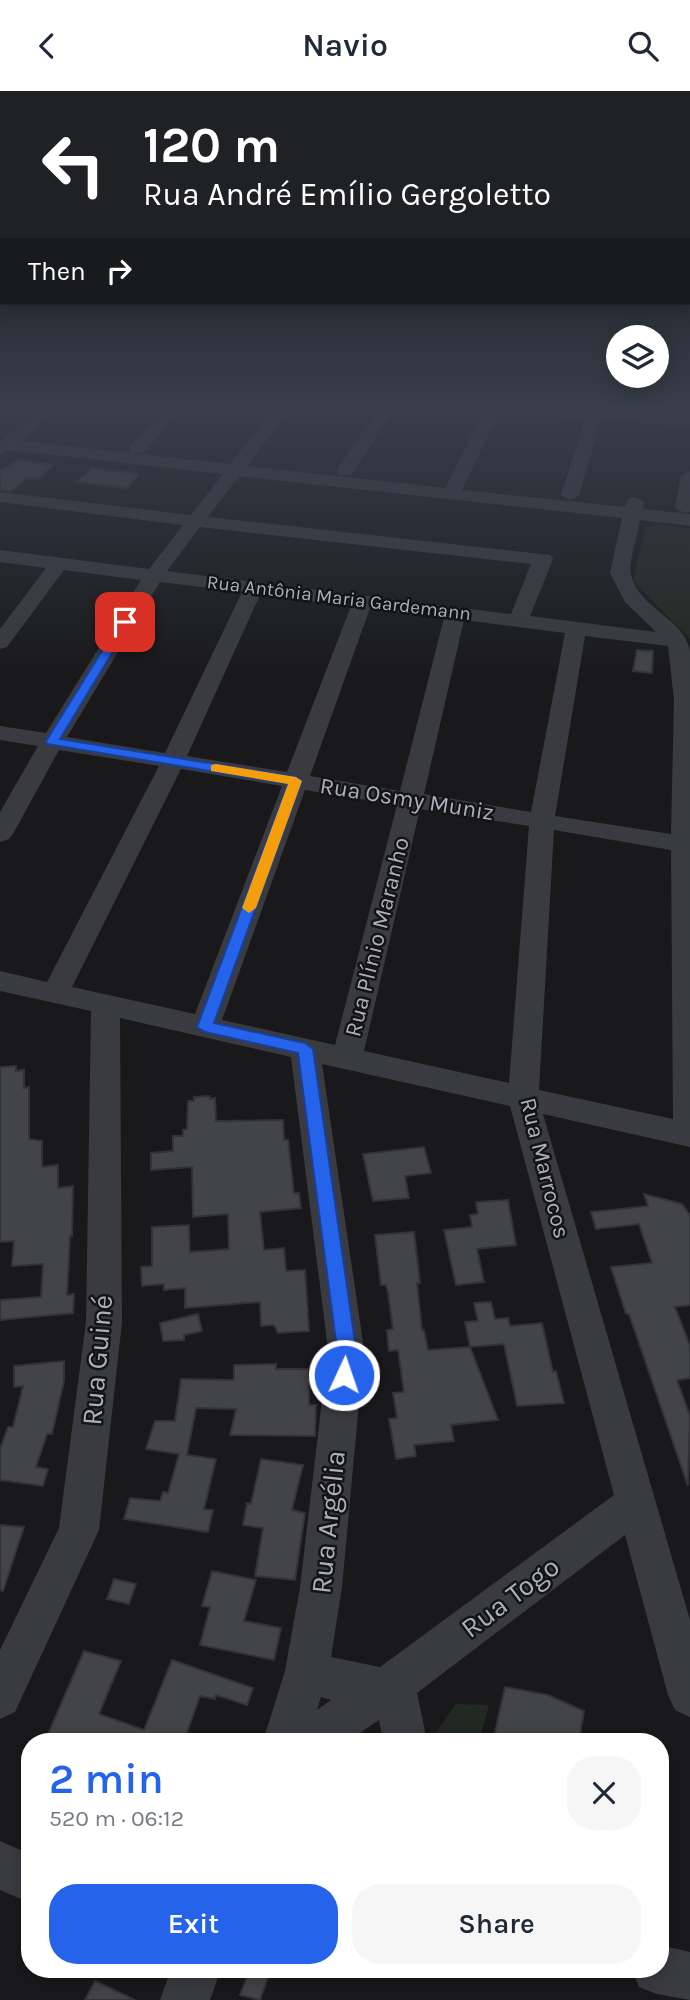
<!DOCTYPE html>
<html lang="en">
<head>
<meta charset="utf-8">
<style>
  :root { --surface:#fff; --page:#f6f6f7; --text:#1f2937; --muted:#747a83; --accent:#2563eb }
  body { margin:0; font-family:Karla,sans-serif; background:var(--page); color:var(--text); height:100vh; display:flex; flex-direction:column; font-size:26px; white-space:nowrap }
  * { box-sizing:border-box; margin:0 }
  p { font-size:23px; color:var(--muted) }
  .icon { flex:none; width:38px; height:38px; fill:none; stroke:currentColor; stroke-width:2; stroke-linecap:round; stroke-linejoin:round }
  .map { position:relative; flex:1; overflow:hidden }
  .details { position:absolute; left:21px; top:1642px; width:648px; height:245px; display:flex; flex-direction:column; background:var(--surface); border-radius:28px; box-shadow:0 4px 18px #0003 }
  .details>* { flex:none }
  .top-card { position:absolute; left:0px; top:0px; width:691px; height:214px; box-shadow:0 4px 18px #0003; background:#202124; color:#fff; overflow:hidden }
  .fabs { position:absolute; left:606px; top:234px; display:grid; gap:14px }
  .fabs a { display:grid; place-items:center; width:63px; height:63px; border-radius:50%; background:var(--surface); box-shadow:0 4px 18px #0003; font-size:35px }
  .pin { position:absolute; display:grid; place-items:center; width:60px; height:60px; color:#fff; margin:-30px; border-radius:14px; box-shadow:0 4px 10px #0006 }
  .me { position:absolute; width:77px; margin:-38px; rotate:3deg; stroke-linejoin:round; filter:drop-shadow(0 0 5px #0008) }
  .turn { display:flex; align-items:center; gap:24px; height:147px; padding:0 28px; font-size:32px }
  .turn .icon { width:91px; height:91px; stroke-width:2.5 }
  .turn b { display:block; font-size:49px; line-height:60px }
  .then { display:flex; align-items:center; height:66px; padding:0 28px; background:#0003; gap:14px; font-size:26px }
  .round { display:grid; place-items:center; flex:none; width:74px; height:74px; border-radius:28px; background:var(--page) }
  .summary { display:flex; align-items:center; justify-content:space-between; height:119px; padding:0 28px }
  h1 { font-size:42px; font-weight:600; line-height:52px; color:var(--accent) }
  .action { display:flex; gap:14px; margin-top:auto; padding:14px 28px }
  .action a { flex:1; height:80px; border-radius:28px; background:var(--accent); color:#fff; font-size:28px; font-weight:600; line-height:80px; text-align:center }
  .action a+a { background:var(--page); color:var(--text) }
  header { display:flex; justify-content:space-between; align-items:center; height:91px; padding:0 28px; background:var(--surface); font-size:32px; font-weight:600 }
  .map>svg:first-child { display:block }
</style>
</head>
<body>
<header><svg class="icon" aria-label="back" viewBox="0 0 24 24"><path d="M15 5l-7 7 7 7"/></svg>Navio<svg class="icon" aria-label="search" viewBox="0 0 24 24"><circle cx="10" cy="10" r="6"/><path d="M15 15l6 6"/></svg></header>
<div class="map">
<svg width="690" height="1909" viewBox="0 0 690 1909">
  <rect width="100%" height="100%" fill="#19191b"/>
  <!-- green -->
  <g fill="#212922">
    <path d="M656 433 690 437V548L633 490 645 437Z"/>
    <path d="M456 1613 489 1614 479 1650H436L437 1640Z"/>
  </g>
  <!-- building -->
  <g fill="#434448" stroke="#333337" stroke-width="2">
    <path d="M19 369 53 374 38 388 26 387 11 400 0 398V380Z"/>
    <path d="M92 377 139 383 127 397 77 391Z"/>
    <path d="M637 559 653 560 652 582 633 580Z"/>
    <path d="M16 975V980L24 979V997L29 996V1048L42 1050V1076L58 1074V1097L73 1095 72 1145H70L67 1204 74 1203 73 1222 0 1229V1209L41 1206 43 1173 12 1175 14 1150 0 1151V976Z"/>
    <path d="M210 1005V1008L215 1007 216 1030 283 1029 284 1049H288L294 1102H299L301 1117 260 1121 264 1159 284 1157 286 1180 305 1179 309 1240 278 1242 274 1234 261 1235 260 1211 185 1217V1197L164 1199V1193L142 1195 141 1176 152 1175V1136L189 1134 190 1161 229 1158 228 1123 193 1126 192 1076 151 1079V1062L173 1060V1045H183V1039L187 1038 188 1010H194V1006Z"/>
    <path d="M424 1056 431 1082 405 1085 409 1107 373 1110 363 1063Z"/>
    <path d="M644 1103 682 1113 690 1124V1214L675 1216 690 1255V1287L677 1289 690 1325 688 1395 629 1223H626L611 1176 652 1172 639 1133 596 1138 591 1121 648 1115Z"/>
    <path d="M508 1109 516 1154 477 1158 484 1191 456 1194 444 1139 472 1136 470 1124 478 1123 476 1111Z"/>
    <path d="M414 1141 420 1192H417L422 1239H424L428 1259 470 1256 498 1329 451 1334 454 1350 414 1354 416 1365 396 1368 389 1328 397 1327 393 1302 404 1301 398 1259 389 1260 387 1239 393 1238 388 1201 386 1194H381L375 1144Z"/>
    <path d="M491 1211 495 1228 508 1227 510 1235 542 1232 553 1281 556 1280 564 1312 517 1315 504 1253 470 1256 465 1231 478 1230 474 1212Z"/>
    <path d="M198 1223 202 1240 184 1244V1249L163 1250 160 1232Z"/>
    <path d="M64 1270V1290L52 1343H47L36 1376 48 1378 43 1395 0 1389V1358L8 1336H13L23 1295 14 1296V1275Z"/>
    <path d="M276 1273V1278H309V1314H316L315 1345 230 1344 236 1318 196 1317 187 1364 216 1368 204 1418 213 1419 208 1441 124 1428 130 1407 160 1410 163 1401 168 1402 179 1363 146 1358 155 1330H175L181 1288 234 1289V1274Z"/>
    <path d="M261 1368 303 1374 292 1419 305 1422 295 1489 255 1485 263 1437 243 1434 247 1412 251 1413Z"/>
    <path d="M0 1434 24 1436 3 1500 0 1499Z"/>
    <path d="M212 1480 256 1489 244 1530 281 1537 274 1569 200 1554 210 1516 202 1515Z"/>
    <path d="M114 1488 136 1493 129 1513 107 1508Z"/>
    <path d="M84 1560 121 1570 99 1623 144 1639 172 1569 253 1597 247 1614 216 1604 215 1608 200 1605 184 1650H45Z"/>
    <path d="M505 1596 548 1604 584 1620 579 1650H493Z"/>
    <path d="M250 1878 270 1881 260 1909 240 1904Z"/>
    <path d="M95 1890 135 1909H85Z"/>
  </g>
  <g fill="none" stroke-linecap="round" stroke-linejoin="round">
    <!-- minor -->
    <g fill="#3a3b40" fill-rule="evenodd">
      <path d="M40 319H58L21 350 230 373 273 319H289L247 375 445 397 484 319H500L462 399 625 416 629 407 635 406 644 411 643 418 690 423V435L640 429C638 442 628 473 631 484 639 518 686 528 690 561V1056L543 1023 690 1529V1626L675 1619 668 1604 625 1444 417 1602 427 1650H383L379 1629 348 1650H263L285 1580 300 1496 328 1258 291 966 120 927 122 1231 99 1439 15 1621 0 1628V1559L59 1437 86 1231 91 920 0 900V880L47 891 159 675 59 659 13 743 9 748 0 751V721L38 655 0 649V635L46 642 141 489 64 479 7 556 0 558V538L46 477 0 471V459L149 478 183 434 0 411V401L191 424 223 383 10 359 0 364V351ZM239 385 622 427 610 482 625 511 656 541 530 525 553 468 550 464 208 426ZM200 436 531 473 511 523 167 480ZM160 491 242 501 165 662 67 646ZM260 504 351 515 287 681 187 665ZM370 517 444 527 400 700 310 685ZM464 529 565 542 531 721 424 703ZM585 545 668 555 674 609 671 743 555 725ZM181 678 282 695 195 923 72 896ZM305 699 397 714 335 954 222 929ZM420 718 529 735 509 992 364 960ZM554 739 671 759 673 1028 539 999ZM322 973 510 1015 614 1404 380 1576 331 1566 342 1496 364 1258ZM321 1606 331 1609 317 1619Z"/>
      <path d="M166 319H183L143 362H131L129 358 131 354Z"/>
      <path d="M378 319H394L351 384H339L336 380Z"/>
      <path d="M529 319H604L690 326V336L601 329 579 404 570 409 561 404 585 328 537 324Z"/>
      <path d="M690 380V421L684 422 675 417 681 385Z"/>
      <path d="M0 1750 30 1763V1812L0 1799Z"/>
      <path d="M660 1854 690 1861V1909L657 1903 639 1896 632 1878H660Z"/>
      <path d="M171 1878H221L210 1909H160Z"/>
    </g>
  </g>
  <!-- sky -->
  <linearGradient id="sky" x2="0" y2="1"><stop stop-color="#0e0e0f"/><stop offset="0.54" stop-color="#383e4a"/><stop offset="1" stop-color="#383e4a" stop-opacity="0"/></linearGradient>
  <rect width="690" height="586" fill="url(#sky)"/>
  <!-- route -->
  <path fill="#2563eb" stroke="#184099" stroke-width="2" d="M125 528 131 531 60 648 296 686 302 690 214 932 305 952 313 958 356 1258 351 1290 344 1293 337 1290 334 1284 337 1258 298 962 205 941 197 936 288 693 47 653 46 650 120 531Z"/>
  <!-- slow -->
  <path fill="#f59e0b" d="M216 673 296 686 302 690 256 817 249 822 242 817 288 693 211 680V674Z"/>
  <g text-anchor="middle" dominant-baseline="central" stroke-width="5" stroke-linejoin="round" paint-order="stroke">
    <!-- far-street labels -->
    <g font-size="19" fill="#abb0bb" stroke="#141416">
      <text transform="translate(339 507) rotate(7)">Rua Antônia Maria Gardemann</text>
    </g>
    <!-- street labels -->
    <g font-size="23" fill="#abb0bb" stroke="#141416">
      <text transform="translate(407 708) rotate(9)">Rua Osmy Muniz</text>
      <text transform="translate(377 846) rotate(-76)">Rua Plínio Maranho</text>
      <text transform="translate(545 1077) rotate(76)">Rua Marrocos</text>
    </g>
    <!-- near-street labels -->
    <g font-size="28" fill="#abb0bb" stroke="#141416">
      <text transform="translate(97 1269) rotate(-85)">Rua Guiné</text>
      <text transform="translate(328 1431) rotate(-84)">Rua Argélia</text>
      <text transform="translate(510 1506) rotate(-37)">Rua Togo</text>
    </g>
  </g>
</svg>
<div class="fabs">
<a><svg class="icon" aria-label="layers" viewBox="0 0 24 24"><path d="M12 4l9 5-9 5-9-5zM3 14l9 5 9-5"/></svg></a>
</div>
<div class="pin" style="left:125px;top:531px;background:#d93025"><svg class="icon" aria-label="arrive" viewBox="0 0 24 24"><path d="M6 21V4h12l-3 4 3 4H6"/></svg></div>
<svg class="me" style="left:344px;top:1284px" viewBox="-20 -20 40 40"><circle r="17" fill="#2563eb" stroke="#fff" stroke-width="3"/><path d="M0-11L8 9 0 5-8 9z" fill="#fff"/></svg>
<div class="top-card">
<div class="turn"><svg class="icon" aria-label="left" viewBox="0 0 24 24"><path d="M17 20v-9H6M10 6l-5 5 5 5"/></svg><div><b>120 m</b>Rua André Emílio Gergoletto</div></div>
<div class="then">Then<svg class="icon" aria-label="right" viewBox="0 0 24 24"><path d="M7 20v-9h11M14 6l5 5-5 5"/></svg></div>
</div>
<section class="details">
<div class="summary"><div><h1>2 min</h1><p>520 m · 06:12</p></div><a class="round"><svg class="icon" aria-label="close" viewBox="0 0 24 24"><path d="M6 6l12 12M18 6L6 18"/></svg></a></div>
<div class="action"><a>Exit</a><a>Share</a></div>
</section>
</div>
</body>
</html>
